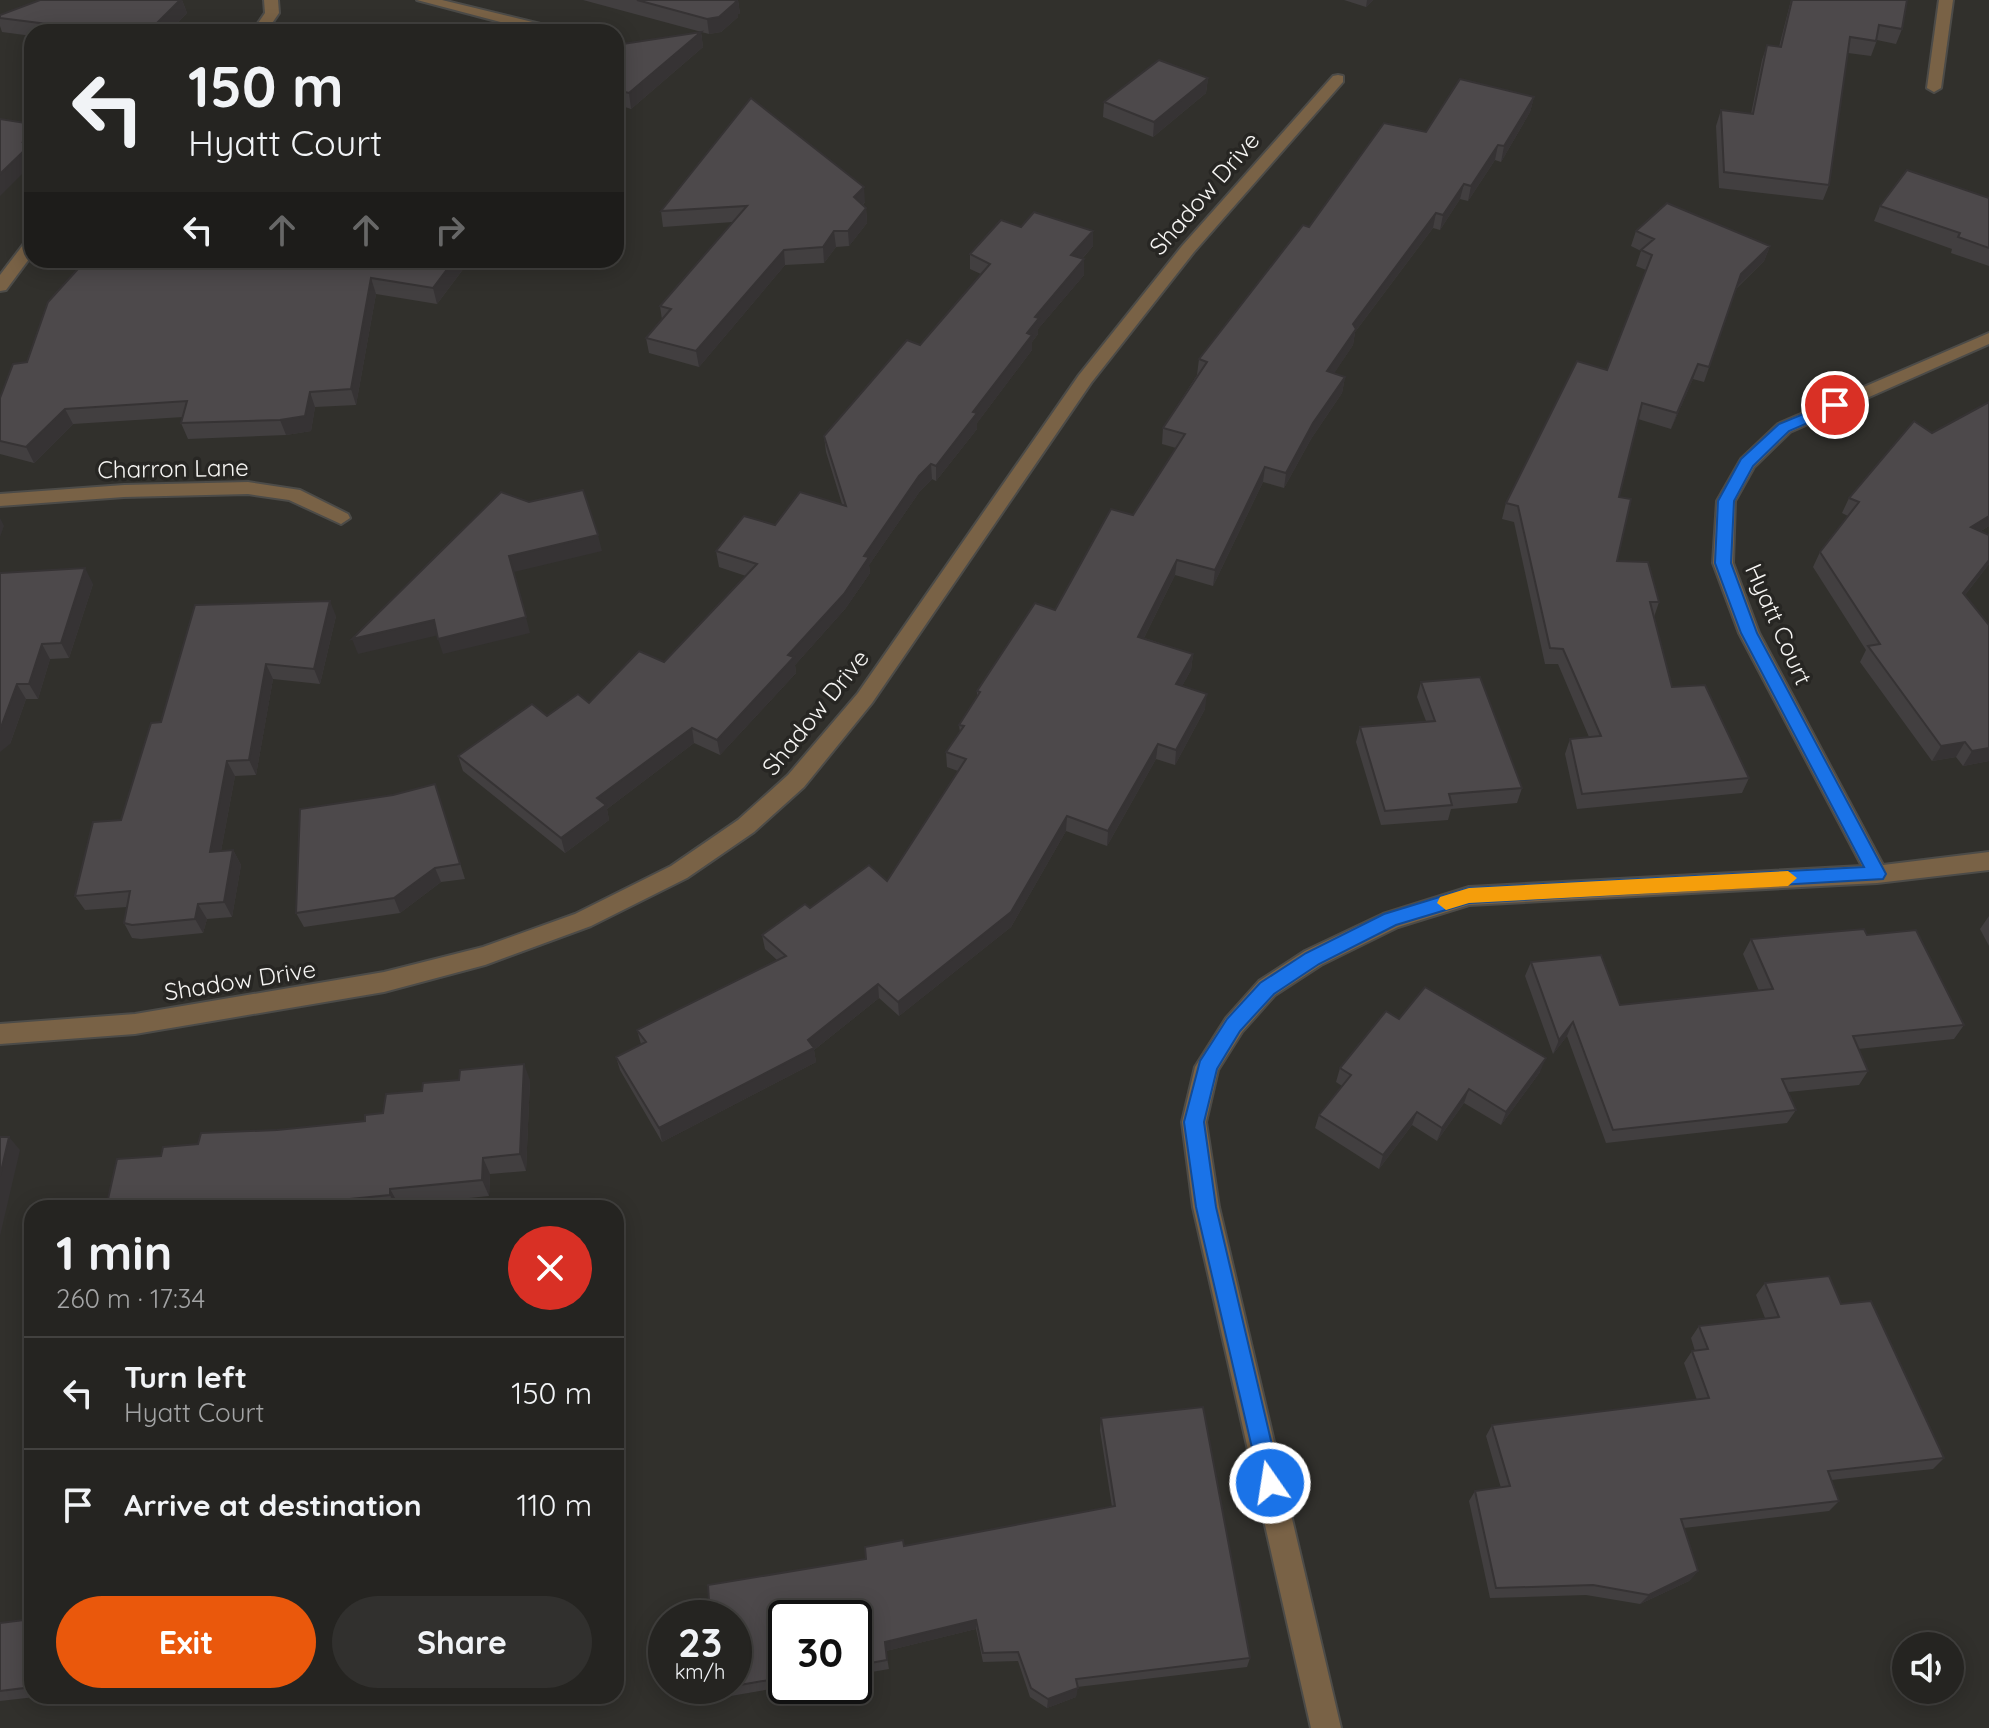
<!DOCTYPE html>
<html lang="en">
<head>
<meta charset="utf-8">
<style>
  :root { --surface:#252421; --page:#31302e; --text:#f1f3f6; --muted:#a3a4a5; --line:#42413f; --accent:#ea580c }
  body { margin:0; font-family:Quicksand,sans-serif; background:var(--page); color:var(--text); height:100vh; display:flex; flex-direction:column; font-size:30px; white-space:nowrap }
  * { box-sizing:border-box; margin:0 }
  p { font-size:26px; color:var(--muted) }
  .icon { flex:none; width:44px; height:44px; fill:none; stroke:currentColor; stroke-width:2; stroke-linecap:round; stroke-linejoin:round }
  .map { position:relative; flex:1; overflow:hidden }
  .sheet { position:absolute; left:24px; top:1200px; width:600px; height:504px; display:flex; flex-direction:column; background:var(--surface); border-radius:24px; box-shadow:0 4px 20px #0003,0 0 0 2px var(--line) }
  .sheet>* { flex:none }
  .guide { position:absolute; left:24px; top:24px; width:600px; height:244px; border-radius:24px; box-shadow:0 4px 20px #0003,0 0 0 2px var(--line); background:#252421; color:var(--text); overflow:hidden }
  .buttons { position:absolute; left:1892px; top:1632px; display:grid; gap:16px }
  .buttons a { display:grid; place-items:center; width:72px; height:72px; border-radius:50%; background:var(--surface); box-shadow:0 4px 20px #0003,0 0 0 2px var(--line); font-size:40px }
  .speed { position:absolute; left:648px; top:1600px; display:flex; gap:16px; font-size:40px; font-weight:700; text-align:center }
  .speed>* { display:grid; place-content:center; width:104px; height:104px; border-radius:50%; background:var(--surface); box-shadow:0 4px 20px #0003,0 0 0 2px var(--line); line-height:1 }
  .speed small { font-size:20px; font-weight:400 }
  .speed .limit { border:4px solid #111; border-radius:12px; background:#fff; color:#111 }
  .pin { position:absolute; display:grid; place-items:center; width:68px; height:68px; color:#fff; margin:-34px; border:4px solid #fff; border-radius:50%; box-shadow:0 2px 8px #0007 }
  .me { position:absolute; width:88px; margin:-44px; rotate:347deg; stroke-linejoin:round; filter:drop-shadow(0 0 6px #0008) }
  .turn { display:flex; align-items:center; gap:28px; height:168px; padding:0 32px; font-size:36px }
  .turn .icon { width:104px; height:104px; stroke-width:2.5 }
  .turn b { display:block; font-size:56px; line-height:68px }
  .lanes { display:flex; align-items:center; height:76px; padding:0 32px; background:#0003; justify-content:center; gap:40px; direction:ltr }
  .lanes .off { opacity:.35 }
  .round { display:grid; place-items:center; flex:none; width:84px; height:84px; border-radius:42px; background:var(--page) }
  .headline { display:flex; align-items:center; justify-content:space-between; height:136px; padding:0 32px }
  h1 { font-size:48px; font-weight:700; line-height:60px }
  .primary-button { display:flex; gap:16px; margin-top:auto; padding:16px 32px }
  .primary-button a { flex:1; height:92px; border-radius:48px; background:var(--accent); color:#fff; font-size:32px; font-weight:700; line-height:92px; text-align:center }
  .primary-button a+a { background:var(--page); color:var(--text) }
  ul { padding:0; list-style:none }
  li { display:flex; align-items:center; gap:24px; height:112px; padding:0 32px; border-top:2px solid var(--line) }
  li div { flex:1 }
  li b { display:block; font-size:30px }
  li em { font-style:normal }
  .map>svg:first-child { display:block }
</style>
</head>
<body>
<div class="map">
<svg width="1989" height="1728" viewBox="0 0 1989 1728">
  <rect width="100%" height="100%" fill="#31302c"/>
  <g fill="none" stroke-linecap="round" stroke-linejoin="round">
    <defs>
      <g id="minor">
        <path d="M264 0H278L279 13 266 32H252L265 13Z"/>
        <path d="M417 0H442L561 29 563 32H538Z"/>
        <path d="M1939 0H1953L1941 88 1934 92 1927 88Z"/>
        <path d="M1338 75 1343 76V82L1194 252 1091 383 872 703 804 787 754 832 687 878 591 926 485 965 384 992 135 1034 0 1044V1024L135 1014 384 972 483 947 575 914 671 866 738 820 788 775 858 693 1079 375 1182 246 1333 76Z"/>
        <path d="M32 239V255L6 290 0 291V275L26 241Z"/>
        <path d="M1989 333V344L1790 432 1754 467 1735 501 1733 563 1759 633 1883 865 1989 852V870L1877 883 1469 905 1398 927 1321 965 1275 995 1242 1032 1218 1070 1206 1122 1219 1207 1341 1728H1311L1193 1207 1182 1122 1195 1067 1226 1018 1259 981 1305 951 1383 914 1469 887 1862 866 1739 633 1713 563 1717 501 1741 459 1778 424Z"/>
        <path d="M248 482 300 490 348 514 350 518 341 524 289 500 248 494 124 497 0 506V494L124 485Z"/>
      </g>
    </defs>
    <!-- minor casing -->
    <use href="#minor" stroke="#4c4b48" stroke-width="4"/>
    <!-- minor -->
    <use href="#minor" fill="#796246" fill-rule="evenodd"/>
  </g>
  <!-- wall -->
  <g fill="#423f40">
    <path d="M180 0H182L187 13 169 32H32V36L2 32 0 26V15Z"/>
    <path d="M583 0H738L740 14H738V17L721 32 709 34Z"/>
    <path d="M1344 0H1373L1366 7Z"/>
    <path d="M1791 0H1907L1902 29 1896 44 1877 40 1871 56 1848 53 1829 185 1823 200 1719 188 1716 126 1721 110 1751 114 1762 60 1767 45 1779 47Z"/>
    <path d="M701 32 703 47 631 109 616 104V45Z"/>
    <path d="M1208 78 1206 93 1153 137 1103 117 1104 102Z"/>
    <path d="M1534 97 1530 112 1501 162 1495 160 1468 201 1460 199 1440 230 1433 228 1355 332 1353 345 1334 373 1345 377 1342 393 1311 439 1284 488 1263 482 1213 586 1175 575 1144 638 1193 654 1191 670 1182 686 1205 709 1175 765 1156 759 1107 846 1066 831 1011 927 899 1016 879 998 814 1050 816 1062 662 1142 620 1070 616 1057 641 1044 637 1030 777 960 765 949 762 935 810 908 887 881 958 771 947 767 946 752 960 732 959 725 977 697V691L1055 610 1133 515 1176 448 1162 444 1163 428 1197 375 1199 359 1309 227 1426 132Z"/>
    <path d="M751 98 865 202 863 205 866 208 867 223 849 246 836 247 824 263 785 265 699 367 649 353 646 338 662 320 660 306 733 222 663 227 661 211Z"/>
    <path d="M1989 198V266L1951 253 1952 249 1874 221 1880 206Z"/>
    <path d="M1021 227 1093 246 1082 259 1084 275 1038 329V334L1032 342V350L977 423V429L936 481 932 479 920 491 869 565 870 573 845 609 795 665 796 673 720 755 694 743 607 809 609 820 565 853 463 771 458 756 547 716 589 703 664 662 746 576 719 567 716 551 775 525 842 504 826 452 824 436 920 345 981 274 970 269V254Z"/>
    <path d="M1636 231 1770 246 1764 261 1736 289 1704 382 1693 379 1671 429 1638 419 1619 497 1617 561 1659 602 1654 617 1672 687 1749 778 1742 793 1577 809 1565 754 1570 739 1589 737 1558 664H1545L1514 522 1502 519 1506 503 1607 370 1646 270 1636 266 1641 251 1631 246Z"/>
    <path d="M470 260 437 304 376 294 356 405 315 407 311 431 286 435 188 439 181 423 183 417 73 424 34 463 0 454V398L27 362 48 302Z"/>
    <path d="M1849 498 1989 526 1981 531 1989 535V564L1965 595 1989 761 1963 766 1956 757 1932 761 1860 662 1866 650 1813 567 1820 552 1848 516 1842 513Z"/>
    <path d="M0 573 93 584 69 658 50 659 38 699H26L10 744Z"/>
    <path d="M336 616 320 684 273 679 256 775 235 776 221 851 233 850 241 865 232 917 207 919 203 933 141 939 132 938 124 923 127 907 85 910 75 896 121 820 161 722Z"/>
    <path d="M1421 682 1522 788 1517 803 1451 809 1448 820 1381 825 1356 742 1360 727 1426 721 1417 697Z"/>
    <path d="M440 799 465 879 441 882 400 913 304 927 296 913Z"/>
    <path d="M1989 916V946L1980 929Z"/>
    <path d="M1867 935 1964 1025 1954 1039 1858 1049 1868 1071 1859 1085 1788 1092 1796 1110 1787 1123 1606 1143 1567 1036 1553 1054 1525 976 1531 962 1620 1005 1759 991 1743 954 1751 939Z"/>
    <path d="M1399 1019 1540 1072 1501 1125 1464 1103 1437 1141 1412 1125 1379 1169 1315 1128 1319 1115 1342 1086 1336 1082 1340 1068Z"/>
    <path d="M530 1080 526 1171 490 1174 489 1196 399 1205 398 1208H106L161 1156 198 1144 277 1130 365 1121 383 1113Z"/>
    <path d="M1765 1283 1841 1304 1944 1458 1933 1469 1831 1480 1839 1501 1829 1511 1684 1528 1698 1571 1689 1581 1640 1604 1586 1595 1490 1598 1469 1501 1475 1491 1501 1488 1486 1436 1492 1425 1697 1400 1684 1363 1692 1351H1695L1691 1338 1699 1326 1765 1318 1756 1295Z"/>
    <path d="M1203 1407 1250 1658 1247 1667 1077 1687 1076 1697 1047 1708 1030 1697 1018 1661 983 1662 976 1629 886 1651 889 1669 854 1675V1618H786V1686H788L719 1698 715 1686H734V1618H710L708 1585 866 1559 865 1547 903 1540 904 1546 1112 1507 1100 1430 1101 1418Z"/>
    <path d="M32 1619V1696H44L0 1701V1623Z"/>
  </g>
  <!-- shaded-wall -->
  <g fill="#363334">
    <path d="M180 0H182L187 13 169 32H148Z"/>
    <path d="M735 0H738L740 14H738V17L721 32 709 34 707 19Z"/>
    <path d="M1367 0H1373L1366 7Z"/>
    <path d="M701 32 703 47 631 109 629 93Z"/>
    <path d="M1208 78 1206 93 1153 137 1154 122Z"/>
    <path d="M1534 97 1530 112 1501 162 1504 146Z"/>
    <path d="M32 133V164L0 196V174L23 142Z"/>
    <path d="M1498 145 1495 160 1468 201 1471 186Z"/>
    <path d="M1464 184 1460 199 1440 230 1443 215Z"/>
    <path d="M864 187 865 202 855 213 854 197Z"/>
    <path d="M866 208 867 223 849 246 848 231Z"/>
    <path d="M1436 213 1433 228 1355 332 1353 345 1325 387 1327 371 1353 324Z"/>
    <path d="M834 231 836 247 824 263 823 247Z"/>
    <path d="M1093 231V246L1071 271V255Z"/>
    <path d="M1770 246 1764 261 1735 289 1741 274Z"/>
    <path d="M784 250 785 265 699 367 696 351Z"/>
    <path d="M1084 259V275L1038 329V334L1032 342V350L977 423V429L936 481V466L1035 317Z"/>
    <path d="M454 260H470L437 304 433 288Z"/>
    <path d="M371 278 376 294 356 405 351 389Z"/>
    <path d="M1698 364 1693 379 1671 429 1677 413Z"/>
    <path d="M1345 377 1342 393 1311 439 1284 488 1286 473 1313 423Z"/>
    <path d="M310 392 315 407 311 431 286 435 280 420Z"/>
    <path d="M65 409 73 424 34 463 26 447Z"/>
    <path d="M931 464 932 479 920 491 869 565 870 573 845 609 795 665 796 673 720 755 717 740 788 655 864 556 919 476Z"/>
    <path d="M1265 467 1263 482 1213 586 1215 570Z"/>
    <path d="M1989 516V526L1962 542 1971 527Z"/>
    <path d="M0 518 4 526 0 537Z"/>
    <path d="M598 535 602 551 514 572 509 556Z"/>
    <path d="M1177 560 1175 575 1137 652 1138 637Z"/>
    <path d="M1989 560V564L1955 608 1963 593Z"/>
    <path d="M85 568 93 584 69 658 61 643Z"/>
    <path d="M330 601 336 616 320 684 314 669Z"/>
    <path d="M526 617 530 633 443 654 438 639Z"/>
    <path d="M434 620 439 635 358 654 352 639Z"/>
    <path d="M42 644 50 659 38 699 29 684Z"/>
    <path d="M1193 654 1191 670 1175 699 1176 684Z"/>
    <path d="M266 664 273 679 256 775 249 760Z"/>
    <path d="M17 684 26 699 10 744 0 752V730Z"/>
    <path d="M1207 694 1205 709 1175 765 1176 750Z"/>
    <path d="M692 728 694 743 607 809 609 820 565 853 561 838 597 798Z"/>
    <path d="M1965 742 1956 757 1932 761 1941 746Z"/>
    <path d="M1158 744 1156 759 1107 846 1108 831Z"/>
    <path d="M1989 748V761L1963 766 1972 751Z"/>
    <path d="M227 761 235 776 218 867 210 852Z"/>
    <path d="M1067 816 1066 831 1011 927 899 1016 898 1002Z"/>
    <path d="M233 850 241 865 232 917 224 902Z"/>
    <path d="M435 868 441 882 400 913 394 898Z"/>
    <path d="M198 904 207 919 203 933 195 919Z"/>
    <path d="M878 984 879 998 814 1050 816 1062 662 1142 659 1128 808 1040Z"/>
    <path d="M1573 1022 1567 1036 1553 1054 1559 1040Z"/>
    <path d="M1546 1058 1540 1072 1501 1125 1506 1112Z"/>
    <path d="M524 1064 530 1080 526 1171 520 1154Z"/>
    <path d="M1469 1089 1464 1103 1437 1141 1442 1128Z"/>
    <path d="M1417 1112 1412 1125 1379 1169 1383 1155Z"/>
    <path d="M9 1137 20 1150 0 1236V1176Z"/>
    <path d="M483 1158 490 1174 489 1196 482 1180Z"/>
    <path d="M390 1189 399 1205 398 1208H396L390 1195Z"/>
    <path d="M1698 1571 1689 1581 1640 1604 1649 1595Z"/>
    <path d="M976 1620V1629L886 1651 889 1669 885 1642Z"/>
    <path d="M1078 1688 1076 1697 1047 1708 1048 1699Z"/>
  </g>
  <!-- building -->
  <g fill="#4d494b" stroke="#363334" stroke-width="2">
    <path d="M40 0H180L148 32H111L0 18V15Z"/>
    <path d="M637 0H735L736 2 719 17 707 19Z"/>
    <path d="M1792 0H1907L1902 29 1879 25 1876 41 1850 37 1829 185 1724 172 1721 110 1753 114 1767 45 1781 47Z"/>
    <path d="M701 32 629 93 616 90V45Z"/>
    <path d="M1159 60 1208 78 1154 122 1104 102Z"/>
    <path d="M1460 79 1534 97 1504 146 1498 145 1471 186 1464 184 1443 215 1436 213 1353 324 1356 329 1327 371 1345 377 1313 423 1286 473 1265 467 1215 570 1177 560 1138 637 1193 654 1176 684 1207 694 1176 750 1158 744 1108 831 1067 816 1011 912 898 1002 878 984 808 1040 814 1048 659 1128 616 1057 646 1042 637 1030 786 956 762 935 805 904 810 908 869 865 887 881 966 759 946 752 964 726 959 725 980 692 977 691 1035 603 1055 610 1111 509 1133 515 1185 434 1163 428 1207 362 1199 359 1303 225 1309 227 1384 123 1426 132Z"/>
    <path d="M751 98 864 187 854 197 866 208 848 231H834L823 247 784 250 696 351 646 338 671 309 660 306 747 206 661 211Z"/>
    <path d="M0 119 32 124V133L23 142 31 144 0 174Z"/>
    <path d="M1907 170 1989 198V248L1958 237 1960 233 1880 206Z"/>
    <path d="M1667 203 1770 246 1741 274 1709 367 1698 364 1677 413 1642 403 1619 497 1631 499 1617 561 1648 562 1659 602H1650L1672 687 1705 685 1749 778 1582 794 1570 739 1601 736 1563 649 1550 648 1518 506 1506 503 1577 361 1607 370 1652 255 1641 250 1654 239 1636 231Z"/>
    <path d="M1034 212 1093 231 1071 255 1084 259 1035 317 1039 318 1027 333 1032 335 973 412 977 413 936 466 931 464 919 476 864 556 869 557 844 594 788 655 794 657 717 740 692 728 597 798 606 805 561 838 458 756 532 704 547 716 578 694 589 703 639 651 664 662 757 564 716 551 744 516 775 525 800 492 846 506 824 436 907 340 920 345 990 264 970 254 1001 220 1021 227Z"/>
    <path d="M86 260H454L433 288 371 278 351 389 310 392 305 416 280 420 181 423 187 401 65 409 26 447 0 441V398L13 364 27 362 48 302Z"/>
    <path d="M1989 402V516L1971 527 1989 535V560L1963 593 1989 625V748L1972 751 1965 742 1941 746 1868 646 1880 644 1820 552 1859 502 1849 498 1914 421 1932 433Z"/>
    <path d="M583 490 598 535 509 556 526 617 438 639 434 620 352 639 501 492 529 502Z"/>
    <path d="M85 568 61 643 42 644 29 684H17L0 730V573Z"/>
    <path d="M330 601 314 669 266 664 249 760 227 761 210 852 233 850 224 902 198 904 195 919 132 925 124 923 130 891 75 896 93 822 121 820 151 723 161 722 195 605Z"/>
    <path d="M1480 677 1522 788 1449 794 1452 805 1385 811 1360 727 1435 721 1421 682Z"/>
    <path d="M435 784 460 864 435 868 394 898 296 913 300 809 393 795Z"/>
    <path d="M1864 929 1867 935 1916 930 1964 1025 1853 1036 1868 1071 1782 1079 1796 1110 1613 1130 1573 1022 1559 1040 1531 962 1601 955 1620 1005 1773 989 1751 939Z"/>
    <path d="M1425 987 1546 1058 1506 1112 1469 1089 1442 1128 1417 1112 1383 1155 1319 1115 1351 1075 1340 1068 1386 1011 1399 1019Z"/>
    <path d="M524 1064 520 1154 483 1158 482 1180 390 1189V1195L270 1207 269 1208H106L117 1159 161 1156 163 1147 198 1144 201 1133 277 1130 365 1121V1115L383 1113 386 1094 422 1091 423 1083 459 1080 460 1070Z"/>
    <path d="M0 1137H9L0 1176Z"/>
    <path d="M1829 1276 1841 1304 1871 1301 1944 1458 1828 1471 1839 1501 1681 1519 1698 1571 1649 1595 1593 1585 1496 1588 1475 1491 1510 1486 1492 1425 1709 1398 1692 1351 1708 1349 1699 1326 1779 1317 1765 1283Z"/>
    <path d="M1203 1407 1250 1658 1076 1679 1078 1688 1048 1699 1031 1688 1018 1652 983 1653 976 1620 885 1642 887 1660 854 1666V1618H786V1677L734 1686V1618H710L708 1585 866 1559 865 1547 903 1540 904 1546 1115 1506 1101 1418Z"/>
    <path d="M32 1619V1687L0 1691V1623Z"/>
    <path d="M715 1686H734L715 1689Z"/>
  </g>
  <!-- route -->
  <path fill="#1a73e8" stroke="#114b97" stroke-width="2" d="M1835 401 1842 405 1840 409 1789 431 1753 466 1734 501 1731 563 1757 633 1886 874 1883 879 1469 903 1396 925 1319 964 1274 994 1240 1031 1217 1069 1204 1122 1216 1207 1281 1483 1278 1491 1270 1494 1262 1491 1196 1207 1184 1122 1200 1061 1227 1019 1260 983 1306 953 1384 914 1469 888 1864 867 1741 633 1715 563 1718 501 1741 459 1779 424Z"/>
  <!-- slow -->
  <path fill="#f59e0b" d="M1788 871 1797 878 1788 886 1469 903 1446 910 1437 903 1440 897 1469 888Z"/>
  <g text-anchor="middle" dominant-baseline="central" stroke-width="7" stroke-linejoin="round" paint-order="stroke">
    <!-- street labels -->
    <g font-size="24" fill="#f5f4f2" stroke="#272623">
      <text transform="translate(1204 193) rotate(-49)">Shadow Drive</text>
      <text transform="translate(173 468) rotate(-1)">Charron Lane</text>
      <text transform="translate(1779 624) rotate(66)">Hyatt Court</text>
      <text transform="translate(815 712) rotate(-51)">Shadow Drive</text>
      <text transform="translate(240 980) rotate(-9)">Shadow Drive</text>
    </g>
  </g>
</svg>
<div class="buttons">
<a><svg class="icon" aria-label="sound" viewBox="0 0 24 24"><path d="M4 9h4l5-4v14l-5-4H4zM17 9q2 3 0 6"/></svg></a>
</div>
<div class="speed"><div>23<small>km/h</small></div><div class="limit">30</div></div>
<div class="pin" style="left:1835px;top:405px;background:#d93025"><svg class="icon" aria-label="arrive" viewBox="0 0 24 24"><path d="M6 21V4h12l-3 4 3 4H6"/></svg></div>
<svg class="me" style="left:1270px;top:1483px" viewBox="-20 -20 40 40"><circle r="17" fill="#1a73e8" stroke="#fff" stroke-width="3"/><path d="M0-11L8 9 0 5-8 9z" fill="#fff"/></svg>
<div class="guide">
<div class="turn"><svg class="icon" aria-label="left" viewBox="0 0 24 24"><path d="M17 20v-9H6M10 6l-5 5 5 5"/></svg><div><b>150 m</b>Hyatt Court</div></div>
<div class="lanes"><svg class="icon" aria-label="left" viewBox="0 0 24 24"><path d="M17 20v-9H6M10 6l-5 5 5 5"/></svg><svg class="icon off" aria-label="ahead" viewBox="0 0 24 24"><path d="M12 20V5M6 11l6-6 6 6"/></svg><svg class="icon off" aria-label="ahead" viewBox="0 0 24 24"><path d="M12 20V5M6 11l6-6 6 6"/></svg><svg class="icon off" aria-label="right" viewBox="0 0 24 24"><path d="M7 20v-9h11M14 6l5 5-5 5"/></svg></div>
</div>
<section class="sheet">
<div class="headline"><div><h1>1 min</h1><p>260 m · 17:34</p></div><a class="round" style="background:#d93025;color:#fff"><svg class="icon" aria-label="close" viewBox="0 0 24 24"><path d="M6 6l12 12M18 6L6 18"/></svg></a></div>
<ul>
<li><svg class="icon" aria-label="left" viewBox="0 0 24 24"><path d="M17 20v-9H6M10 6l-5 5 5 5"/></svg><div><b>Turn left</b><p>Hyatt Court</p></div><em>150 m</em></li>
<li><svg class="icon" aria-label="arrive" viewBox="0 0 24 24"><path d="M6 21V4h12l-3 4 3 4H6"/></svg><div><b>Arrive at destination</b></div><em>110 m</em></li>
</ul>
<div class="primary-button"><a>Exit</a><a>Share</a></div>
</section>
</div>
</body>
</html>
